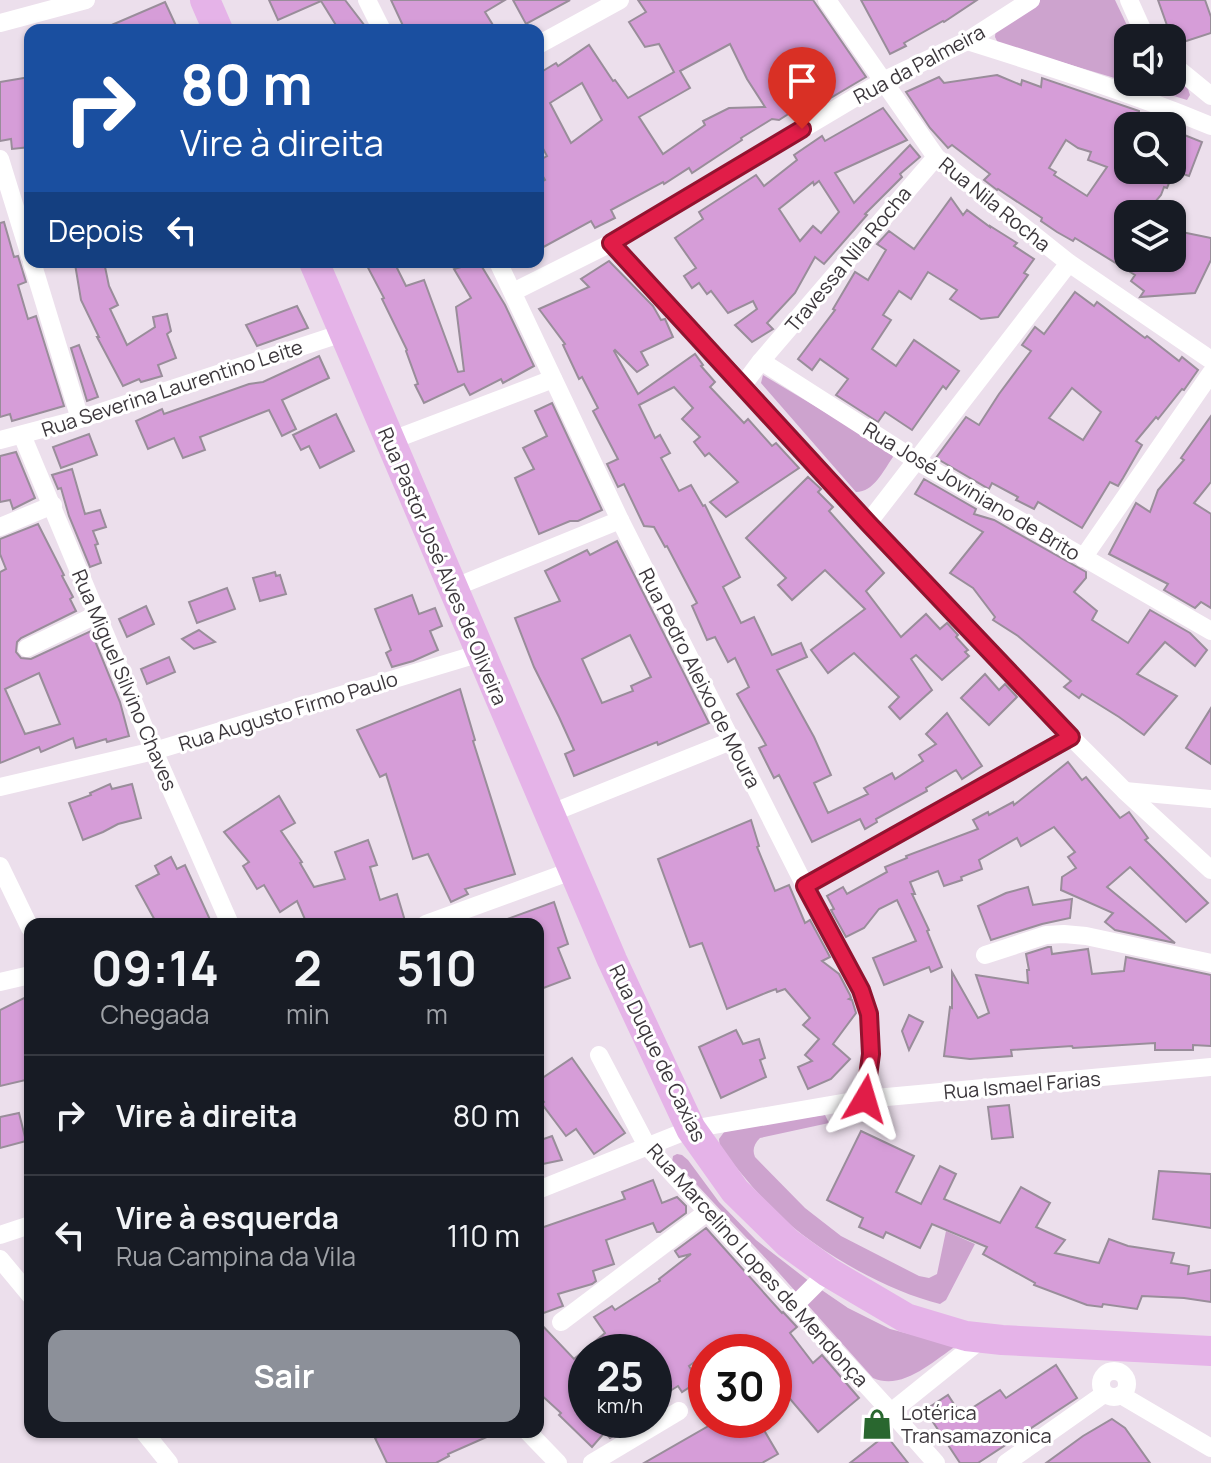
<!DOCTYPE html>
<html lang="pt">
<head>
<meta charset="utf-8">
<style>
  :root { --surface:#171b24; --page:#242831; --text:#f1f3f6; --muted:#9ea1a6; --line:#363941; --accent:#8c9099 }
  body { margin:0; font-family:Manrope,sans-serif; background:var(--page); color:var(--text); height:100vh; display:flex; flex-direction:column; font-size:30px; white-space:nowrap }
  * { box-sizing:border-box; margin:0 }
  p { font-size:26px; color:var(--muted) }
  .icon { flex:none; width:44px; height:44px; fill:none; stroke:currentColor; stroke-width:2; stroke-linecap:round; stroke-linejoin:round }
  .map { position:relative; flex:1; overflow:hidden }
  .drawer { position:absolute; left:24px; top:918px; width:520px; height:520px; display:flex; flex-direction:column; background:var(--surface); border-radius:16px; box-shadow:0 2px 6px #0004 }
  .drawer>* { flex:none }
  .guide { position:absolute; left:24px; top:24px; width:520px; height:244px; border-radius:16px; box-shadow:0 2px 6px #0004; background:#1a4fa0; color:#fff; overflow:hidden }
  .fabs { position:absolute; left:1114px; top:24px; display:grid; gap:16px }
  .fabs a { display:grid; place-items:center; width:72px; height:72px; border-radius:16px; background:var(--surface); box-shadow:0 2px 6px #0004; font-size:40px }
  .speed { position:absolute; left:568px; top:1334px; display:flex; gap:16px; font-size:40px; font-weight:700; text-align:center }
  .speed>* { display:grid; place-content:center; width:104px; height:104px; border-radius:50%; background:var(--surface); box-shadow:0 2px 6px #0004; line-height:1 }
  .speed small { font-size:20px; font-weight:400 }
  .speed .limit { border:12px solid #d22; background:#fff; color:#111 }
  .pin { position:absolute; display:grid; place-items:center; width:68px; height:68px; color:#fff; margin:-82px -34px; border-radius:50% 50% 50% 0; rotate:-45deg; box-shadow:0 0 8px #0007 }
  .pin .icon { rotate:45deg }
  .me { position:absolute; width:88px; margin:-44px; rotate:7deg; stroke-linejoin:round; filter:drop-shadow(0 0 6px #0008) }
  .turn { display:flex; align-items:center; gap:28px; height:168px; padding:0 24px; font-size:36px }
  .turn .icon { width:104px; height:104px; stroke-width:2.5 }
  .turn b { display:block; font-size:56px; line-height:68px }
  .then { display:flex; align-items:center; height:76px; padding:0 24px; background:#0003; gap:16px; font-size:30px }
  .eta { display:flex; justify-content:space-evenly; align-items:center; height:136px; text-align:center }
  .eta b { font-size:48px; font-weight:700; line-height:56px }
  .action { display:flex; gap:16px; margin-top:auto; padding:16px 24px }
  .action a { flex:1; height:92px; border-radius:16px; background:var(--accent); color:#fff; font-size:32px; font-weight:700; line-height:92px; text-align:center }
  ul { padding:0; list-style:none }
  li { display:flex; align-items:center; gap:24px; height:120px; padding:0 24px; border-top:2px solid var(--line) }
  li div { flex:1 }
  li b { display:block; font-size:30px }
  li em { font-style:normal }
  .map>svg:first-child { display:block }
</style>
</head>
<body>
<div class="map">
<svg width="1211" height="1463" viewBox="0 0 1211 1463">
  <rect width="100%" height="100%" fill="#ecdfec"/>
  <!-- green -->
  <g fill="#cda3ce">
    <path d="M1040 0H1115L1133 38H1128V82L998 43 995 37 996 26Z"/>
    <path d="M1172 71 1188 89 1190 95 1187 100 1128 82H1172Z"/>
    <path d="M763 375 890 451 893 457C883 471 874 492 856 492L761 383Z"/>
    <path d="M825 1115 829 1123 760 1138C754 1144 752 1150 755 1157L805 1208 841 1236 919 1276 929 1278 937 1274 946 1231 975 1244 946 1300 940 1304C884 1290 814 1250 773 1209 754 1190 737 1168 720 1148L719 1139 727 1128Z"/>
    <path d="M677 1154 682 1155 688 1160 719 1202 756 1240 810 1282 848 1308 890 1329 956 1346C932 1362 902 1391 873 1378L771 1264 683 1170 672 1162 673 1156Z"/>
  </g>
  <!-- building -->
  <g fill="#d69dd8" stroke="#998d9a" stroke-width="2" fill-rule="evenodd">
    <path d="M269 0H345L368 30H339L321 1 278 20Z"/>
    <path d="M391 0H505L485 12 496 30H405Z"/>
    <path d="M513 0H570L526 24Z"/>
    <path d="M638 0H813L866 77 805 113 801 106 779 120 772 119 741 138 742 140 692 173 689 168 664 184 663 182 611 210 615 218 595 228 591 221 538 250V184L545 180 538 168V161L547 156 538 139V74L556 63 558 66 589 45 613 81 615 80 628 98 674 72 659 44 645 47 629 22 646 12ZM730 44 747 79 765 107 729 108 703 121 705 125 663 154 639 117 690 88 680 71ZM582 83 602 120 571 143 550 103Z"/>
    <path d="M861 0H977L944 22 943 21 904 43 906 46 890 54Z"/>
    <path d="M1158 0H1205L1211 17V33L1174 45Z"/>
    <path d="M165 2 178 30H100Z"/>
    <path d="M997 75 1021 85 1022 80 1041 87 1042 78 1139 111 1138 126H1128V170H1172V130L1202 142 1189 176 1174 171 1167 188 1164 187 1161 195 1145 214H1128V258H1172V230L1211 238V260L1195 293 1140 297 1144 291 1131 281 1135 275 1075 238 1073 241 1057 232 1041 221 1042 218 998 189 997 190 984 180 990 174 952 145 948 148 930 128 906 92 939 77 944 83ZM1066 140 1078 148 1091 152 1088 160 1107 167 1087 196 1054 175 1056 172 1049 168Z"/>
    <path d="M30 77V147L12 149 11 139 0 141V82Z"/>
    <path d="M883 108 907 140 835 173 854 203 910 145 920 157 900 174 902 177 865 214 867 215 824 264 815 257 795 293 767 323 773 329 752 342 735 325 757 309 753 301 728 313 711 291 707 294 699 283 692 288 684 276 696 268 675 238 703 219 699 212 756 175 764 186 797 160 794 155 822 136 825 141ZM819 181 839 212 821 233 813 226 800 241 779 209 813 182 814 185Z"/>
    <path d="M951 198 963 215 967 210 990 227V226L1017 243 1014 246 1034 259 1024 273 1028 275 998 317 981 319 950 299 957 290 928 272 911 299 899 291 883 315 891 320 872 349 896 366 914 340 959 371 946 389 943 386 912 430 885 412 878 422 836 395 848 379 820 359 812 370 798 359 835 310 833 309 855 272 868 280 886 250 877 244 889 231 914 249Z"/>
    <path d="M4 222 14 257 18 256 26 282 18 285 28 319 36 316 64 406 12 421 10 414 0 417V223Z"/>
    <path d="M609 261 653 306 661 320 665 319 673 337 641 352 648 365 637 372 615 350 614 351 638 394 695 354 703 365 701 366 715 382 710 387 744 423 748 419 772 446 776 443 799 468 726 517 710 502 738 482 709 453 705 456 694 442 700 437 682 419 693 408 674 387 639 405 655 438 660 435 670 453 661 458 679 491 691 485 703 506 705 505 740 577 723 587 741 623 754 617 772 655 801 643 807 657 777 670 814 737 831 775 814 783 828 813 868 794 864 788 892 773 895 779 923 761 919 755 936 744 926 734 947 713 982 766 962 779 956 770 926 788 927 791 876 819 877 822 865 829 860 819 812 842 779 775 774 778 759 748 766 745 737 694 749 687 735 658 728 662 715 637 707 640 692 606 697 603 667 546 665 547 654 527 644 526 624 484 618 487 607 464 618 459 593 411 598 408 582 377 579 379 563 345 565 344 539 309 589 287 581 279Z"/>
    <path d="M86 262H104L109 286 118 305 110 309 127 345 155 327 153 317 167 314 171 331 167 334 176 358 158 365 162 376 141 382 139 379 123 386 97 337H99L81 300 75 264Z"/>
    <path d="M365 262H394L406 286 424 280 458 372 464 371 456 307 471 298 454 269 479 262 505 305 534 366 503 383 501 379 470 395 464 384 424 403 415 385 418 384 406 351 407 350 382 299 384 298Z"/>
    <path d="M1075 292 1094 306 1097 302 1145 338 1147 336 1179 361 1182 357 1198 370 1184 390 1182 389 1158 419 1156 417 1136 441 1142 445 1123 478 1118 486 1110 482 1082 528 1038 502 1034 509 1016 500 1018 497 992 483 989 489 936 458 966 417 979 425 999 394 1031 351 1022 345 1035 327 1044 334ZM1072 388 1101 412 1083 440 1049 418Z"/>
    <path d="M297 306 308 328 257 346 246 325Z"/>
    <path d="M79 345 98 397 87 401 71 348Z"/>
    <path d="M319 356 329 378 282 400 296 429 282 436 269 410 200 437 205 450 183 458 174 438 148 449 136 421 162 409 164 414 249 384 263 382Z"/>
    <path d="M552 403 602 510 578 521H570L539 534 515 478 534 469 523 448 547 436 535 411Z"/>
    <path d="M336 414 354 451 320 468 309 446 301 450 293 435Z"/>
    <path d="M1211 416V482L1194 503 1211 514V608L1201 602 1195 608 1164 590 1168 584 1109 554 1136 503 1150 512 1158 490 1184 460 1181 458Z"/>
    <path d="M89 434 97 455 61 468 53 447Z"/>
    <path d="M16 452 35 498 13 509 10 500 0 502V456Z"/>
    <path d="M72 469 85 514 100 510 106 527 93 531 98 544 95 545 101 563 90 567 69 516 61 488 58 489 52 475Z"/>
    <path d="M808 477 821 489 818 492 833 507 829 511 884 573 866 591 901 637 926 614 940 629 947 623 958 635 956 637 968 650 965 652 969 656 942 680 916 655 911 659 932 690 900 719 889 707 899 697 854 653 828 673 811 650 865 609 825 570 792 600 778 585 786 578 746 538Z"/>
    <path d="M924 479 976 509 974 514 994 520 1086 572V578L1074 592 1097 611 1092 620 1128 643 1150 610 1190 633 1207 650 1195 666 1165 642 1137 674 1177 696 1144 735 1119 717 1082 694 1079 698 1064 687 1071 681 1018 636 993 620 995 617 973 588 950 573 983 532 915 494Z"/>
    <path d="M38 524 64 575 62 576 73 597 70 599 76 611 21 638 17 642 16 652 21 658 31 659 91 631 120 702 129 736 107 742 106 739 76 748 73 738 41 752 39 747 0 763V572L6 569 0 554V539ZM39 673 60 724 25 734 5 689Z"/>
    <path d="M617 541 709 723 658 745 657 742 574 776 565 754 574 750 559 717 534 667 515 618 560 601 545 571 587 550 590 555ZM630 635 651 677 631 686 633 691 602 703 582 659Z"/>
    <path d="M275 572 276 576 280 575 286 594 260 601 253 578Z"/>
    <path d="M227 588 235 609 197 623 189 602Z"/>
    <path d="M412 595 419 614 435 608 442 626 430 631 438 650 413 661 392 667 386 653 391 650 375 609Z"/>
    <path d="M146 606 154 624 127 637 119 619Z"/>
    <path d="M199 630 215 642 194 649 182 639Z"/>
    <path d="M169 657 175 672 147 684 141 669Z"/>
    <path d="M985 674 999 690 1005 684 1017 697 989 725 961 698Z"/>
    <path d="M460 689 475 740 473 741 515 874 465 889 468 894 451 902 428 854 413 859 386 774 380 777 357 730Z"/>
    <path d="M1211 708V764L1186 748Z"/>
    <path d="M1068 762 1082 780 1086 777 1120 818 1129 812 1148 838 1145 840 1208 903 1186 922 1130 867 1107 887 1175 943 1115 930 1105 922 1113 913 1061 890 1062 877 1076 868 1068 857 1075 852 1054 827 1021 846 1017 838 979 860 982 869 961 877 962 880 944 886 938 871 910 882 915 894H912L929 930 927 931 942 967 931 972 929 967 884 985 873 958 916 941 897 900 879 909 864 928 846 937 831 910 834 909 827 896 843 887 847 894 887 872 885 867 907 858 906 856 978 829 973 820 988 812 989 815 1013 802 1014 805Z"/>
    <path d="M110 784 112 789 132 784 141 818 118 824 103 832 83 840 69 803 91 795 90 793Z"/>
    <path d="M279 796 295 823 281 831 302 862 300 863 314 887 345 879 335 852 368 840 377 865 370 867 380 900 397 894 405 921 397 924H307L297 901 280 912 264 885 257 889 243 866 249 862 224 832Z"/>
    <path d="M751 820 759 846 757 847 775 891 789 885 805 923 810 920 830 957 822 961 839 974 850 995 851 998 849 999 852 1000 856 1013 833 1044 850 1059 831 1079 808 1089 798 1067 812 1061 805 1055 819 1039 803 1025 810 1018 785 989 777 992 776 989 768 992 727 1009 702 943 690 947 658 859Z"/>
    <path d="M171 857 177 869 185 865 212 924H157L136 886 159 874 155 866Z"/>
    <path d="M1028 887 1033 905 1072 899 1070 918 1042 924 991 940 978 906 1006 893Z"/>
    <path d="M554 902 568 944 558 948 570 978 538 990V924H499V922Z"/>
    <path d="M1048 947H1051L1052 954 1088 949 1092 974 1124 971 1126 957 1211 975V1046L1193 1045V1050H1155V1043L1073 1048 1072 1046 1011 1050 1012 1056 970 1059 944 1056 950 1007 952 1008V972L978 1018 989 1013 976 975 1028 983 1027 970H1029L1026 954Z"/>
    <path d="M30 995V1079L0 1086V1010Z"/>
    <path d="M909 1015 923 1022 909 1050 902 1031Z"/>
    <path d="M736 1030 743 1044 759 1039 765 1058 760 1060 766 1077 721 1098 699 1047Z"/>
    <path d="M572 1058 625 1133 594 1154 576 1129 566 1136 542 1104 544 1102 538 1094V1081Z"/>
    <path d="M1009 1105 1013 1137 992 1139 988 1107Z"/>
    <path d="M19 1113 26 1141 0 1148V1117Z"/>
    <path d="M861 1131 914 1156 896 1192 921 1204 940 1166 956 1174 944 1199 1000 1223 1021 1187 1050 1203 1036 1227 1065 1240 1055 1253 1099 1263 1109 1239 1128 1246 1174 1253 1171 1263 1189 1266 1188 1274 1211 1270V1302L1184 1298 1142 1296 1137 1309 1103 1304 1102 1307 1087 1305 1034 1285 1035 1283 983 1254 987 1247 932 1224 920 1248 886 1232 883 1238 859 1227 863 1218 827 1200Z"/>
    <path d="M552 1136 562 1160 538 1165V1141Z"/>
    <path d="M1159 1171 1211 1174V1228L1153 1219Z"/>
    <path d="M653 1180 662 1203 677 1197 686 1206V1213L660 1232H657L653 1223 606 1240 614 1264 593 1271 596 1281 592 1284 558 1294 563 1306 538 1315V1229L625 1199 622 1192Z"/>
    <path d="M706 1228 782 1313 783 1312 797 1327 790 1333 813 1363 822 1355 859 1398 818 1432 774 1380V1352H706V1354L689 1366 699 1381 682 1392 678 1386 654 1401V1352H586V1420H624L629 1427 610 1438 605 1432 592 1447 559 1415 561 1413 538 1392V1321L574 1359 605 1333 594 1317 612 1306 615 1310 660 1281 659 1279 691 1254 679 1257 675 1251Z"/>
    <path d="M1056 1365 1077 1398 978 1463H960L925 1410 948 1395 961 1415 1000 1390 1006 1398Z"/>
    <path d="M1112 1419 1125 1428 1150 1463H1046L1083 1436Z"/>
    <path d="M719 1420H758L778 1454 762 1463H644Z"/>
    <path d="M390 1432H498L448 1454 449 1456 436 1463H387L375 1438Z"/>
    <path d="M886 1435 908 1463H850Z"/>
  </g>
  <g fill="none" stroke-linecap="round" stroke-linejoin="round">
    <!-- minor -->
    <g stroke="#fff" stroke-width="18">
      <path d="M367 0 382 30"/>
      <path d="M827 0 936 157 1069 263 1211 360"/>
      <path d="M1129 0 1146 38"/>
      <path d="M0 23 86 0"/>
      <path d="M967 41C1050 67 1132 93 1211 126"/>
      <path d="M538 45 620 0"/>
      <path d="M1172 64 1211 96"/>
      <path d="M0 159 30 256"/>
      <path d="M611 243 743 385 868 523 1071 737 1125 791 1211 870"/>
      <path d="M32 262 80 419"/>
      <path d="M498 262 620 520 805 886 861 990 869 1014 871 1032V1054L865 1099"/>
      <path d="M513 292 611 243 883 81 967 41 1031 0"/>
      <path d="M761 361 936 157"/>
      <path d="M743 385 761 361 917 461 1211 631"/>
      <path d="M22 435 154 751 230 924"/>
      <path d="M0 440 80 419 343 333"/>
      <path d="M390 441 553 379"/>
      <path d="M868 523 1069 263"/>
      <path d="M0 527 53 505"/>
      <path d="M1083 558 1211 373"/>
      <path d="M453 588 620 520"/>
      <path d="M27 648 98 614"/>
      <path d="M0 787 154 751 481 653"/>
      <path d="M1125 791 1211 799"/>
      <path d="M549 814 731 741"/>
      <path d="M0 866 30 928"/>
      <path d="M805 886 1071 737"/>
      <path d="M426 924 574 870"/>
      <path d="M985 955 1046 935 1064 934 1086 936 1211 963"/>
      <path d="M0 982 30 975"/>
      <path d="M599 1055 647 1146 891 1412 936 1463"/>
      <path d="M538 1190 691 1129 865 1099 1211 1067"/>
      <path d="M0 1235 30 1225"/>
      <path d="M0 1259 30 1295"/>
      <path d="M794 1306 828 1272"/>
      <path d="M561 1322 707 1212"/>
      <circle cx="1114" cy="1384" r="13"/>
      <path d="M1121 1395 1211 1448"/>
      <path d="M891 1412 983 1338"/>
      <path d="M144 1432 169 1463"/>
      <path d="M528 1432 558 1463"/>
      <path d="M592 1463 679 1411"/>
      <path d="M1006 1463 1104 1394"/>
    </g>
    <!-- primary -->
    <g stroke="#e5b3e8" stroke-width="30">
      <path d="M205 0 218 30"/>
      <path d="M314 262 612 960 691 1129 735 1191 788 1243 828 1272 906 1318 966 1336 1002 1340 1211 1351"/>
    </g>
  </g>
  <g fill="none" stroke-linecap="round" stroke-linejoin="round">
    <defs>
      <path id="route" d="M802 129 611 243 868 523 1071 737 805 886 861 990 869 1014 871 1054 865 1099"/>
    </defs>
    <!-- route casing -->
    <use href="#route" stroke="#92132f" stroke-width="20"/>
    <!-- route -->
    <use href="#route" stroke="#e11d48" stroke-width="14"/>
  </g>
  <!-- icons -->
  <defs>
    <symbol id="shop-bare" viewBox="-9 -9 18 18"><path d="M-5-2.5h2.3a2.7 3.5 0 0 1 5.4 0H5L5.5 6h-11ZM-1.5-2.5h3a1.5 2.3 0 0 0-3 0Z" fill="#29672f" stroke="#fff" stroke-width="2.5" paint-order="stroke"/></symbol>
  </defs>
  <g fill-rule="evenodd">
    <use href="#shop-bare" x="855" y="1402" width="44" height="44"/>
  </g>
  <g text-anchor="middle" dominant-baseline="central" stroke-width="6" stroke-linejoin="round" paint-order="stroke">
    <!-- street labels -->
    <g font-size="20" fill="#3c373c" stroke="#fff">
      <text transform="translate(919 64) rotate(-28)">Rua da Palmeira</text>
      <text transform="translate(995 204) rotate(39)">Rua Nila Rocha</text>
      <text transform="translate(848 259) rotate(-50)">Travessa Nila Rocha</text>
      <text transform="translate(172 388) rotate(-18)">Rua Severina Laurentino Leite</text>
      <text transform="translate(972 491) rotate(31)">Rua José Joviniano de Brito</text>
      <text transform="translate(443 566) rotate(67)">Rua Pastor José Alves de Oliveira</text>
      <text transform="translate(700 678) rotate(63)">Rua Pedro Aleixo de Moura</text>
      <text transform="translate(125 680) rotate(67)">Rua Miguel Silvino Chaves</text>
      <text transform="translate(288 711) rotate(-17)">Rua Augusto Firmo Paulo</text>
      <text transform="translate(658 1053) rotate(64)">Rua Duque de Caxias</text>
      <text transform="translate(1022 1085) rotate(-5)">Rua Ismael Farias</text>
      <text transform="translate(758 1265) rotate(48)">Rua Marcelino Lopes de Mendonça</text>
    </g>
    <!-- poi labels -->
    <g font-size="20" fill="#3c373c" stroke="#fff" text-anchor="start">
      <text x="901" y="1412">Lotérica<tspan x="901" dy="23">Transamazonica</tspan></text>
    </g>
  </g>
</svg>
<div class="fabs">
<a><svg class="icon" aria-label="sound" viewBox="0 0 24 24"><path d="M4 9h4l5-4v14l-5-4H4zM17 9q2 3 0 6"/></svg></a>
<a><svg class="icon" aria-label="search" viewBox="0 0 24 24"><circle cx="10" cy="10" r="6"/><path d="M15 15l6 6"/></svg></a>
<a><svg class="icon" aria-label="layers" viewBox="0 0 24 24"><path d="M12 4l9 5-9 5-9-5zM3 14l9 5 9-5"/></svg></a>
</div>
<div class="speed"><div>25<small>km/h</small></div><div class="limit">30</div></div>
<div class="pin" style="left:802px;top:129px;background:#d93025"><svg class="icon" aria-label="arrive" viewBox="0 0 24 24"><path d="M6 21V4h12l-3 4 3 4H6"/></svg></div>
<svg class="me" style="left:865px;top:1099px" viewBox="-20 -20 40 40"><path d="M0-17L14 15 0 8-14 15z" fill="#e11d48" stroke="#fff" stroke-width="4"/></svg>
<div class="guide">
<div class="turn"><svg class="icon" aria-label="right" viewBox="0 0 24 24"><path d="M7 20v-9h11M14 6l5 5-5 5"/></svg><div><b>80 m</b>Vire à direita</div></div>
<div class="then">Depois<svg class="icon" aria-label="left" viewBox="0 0 24 24"><path d="M17 20v-9H6M10 6l-5 5 5 5"/></svg></div>
</div>
<section class="drawer">
<div class="eta">
<div><b>09:14</b><p>Chegada</p></div>
<div><b>2</b><p>min</p></div>
<div><b>510</b><p>m</p></div>
</div>
<ul>
<li><svg class="icon" aria-label="right" viewBox="0 0 24 24"><path d="M7 20v-9h11M14 6l5 5-5 5"/></svg><div><b>Vire à direita</b></div><em>80 m</em></li>
<li><svg class="icon" aria-label="left" viewBox="0 0 24 24"><path d="M17 20v-9H6M10 6l-5 5 5 5"/></svg><div><b>Vire à esquerda</b><p>Rua Campina da Vila</p></div><em>110 m</em></li>
</ul>
<div class="action"><a>Sair</a></div>
</section>
</div>
</body>
</html>
